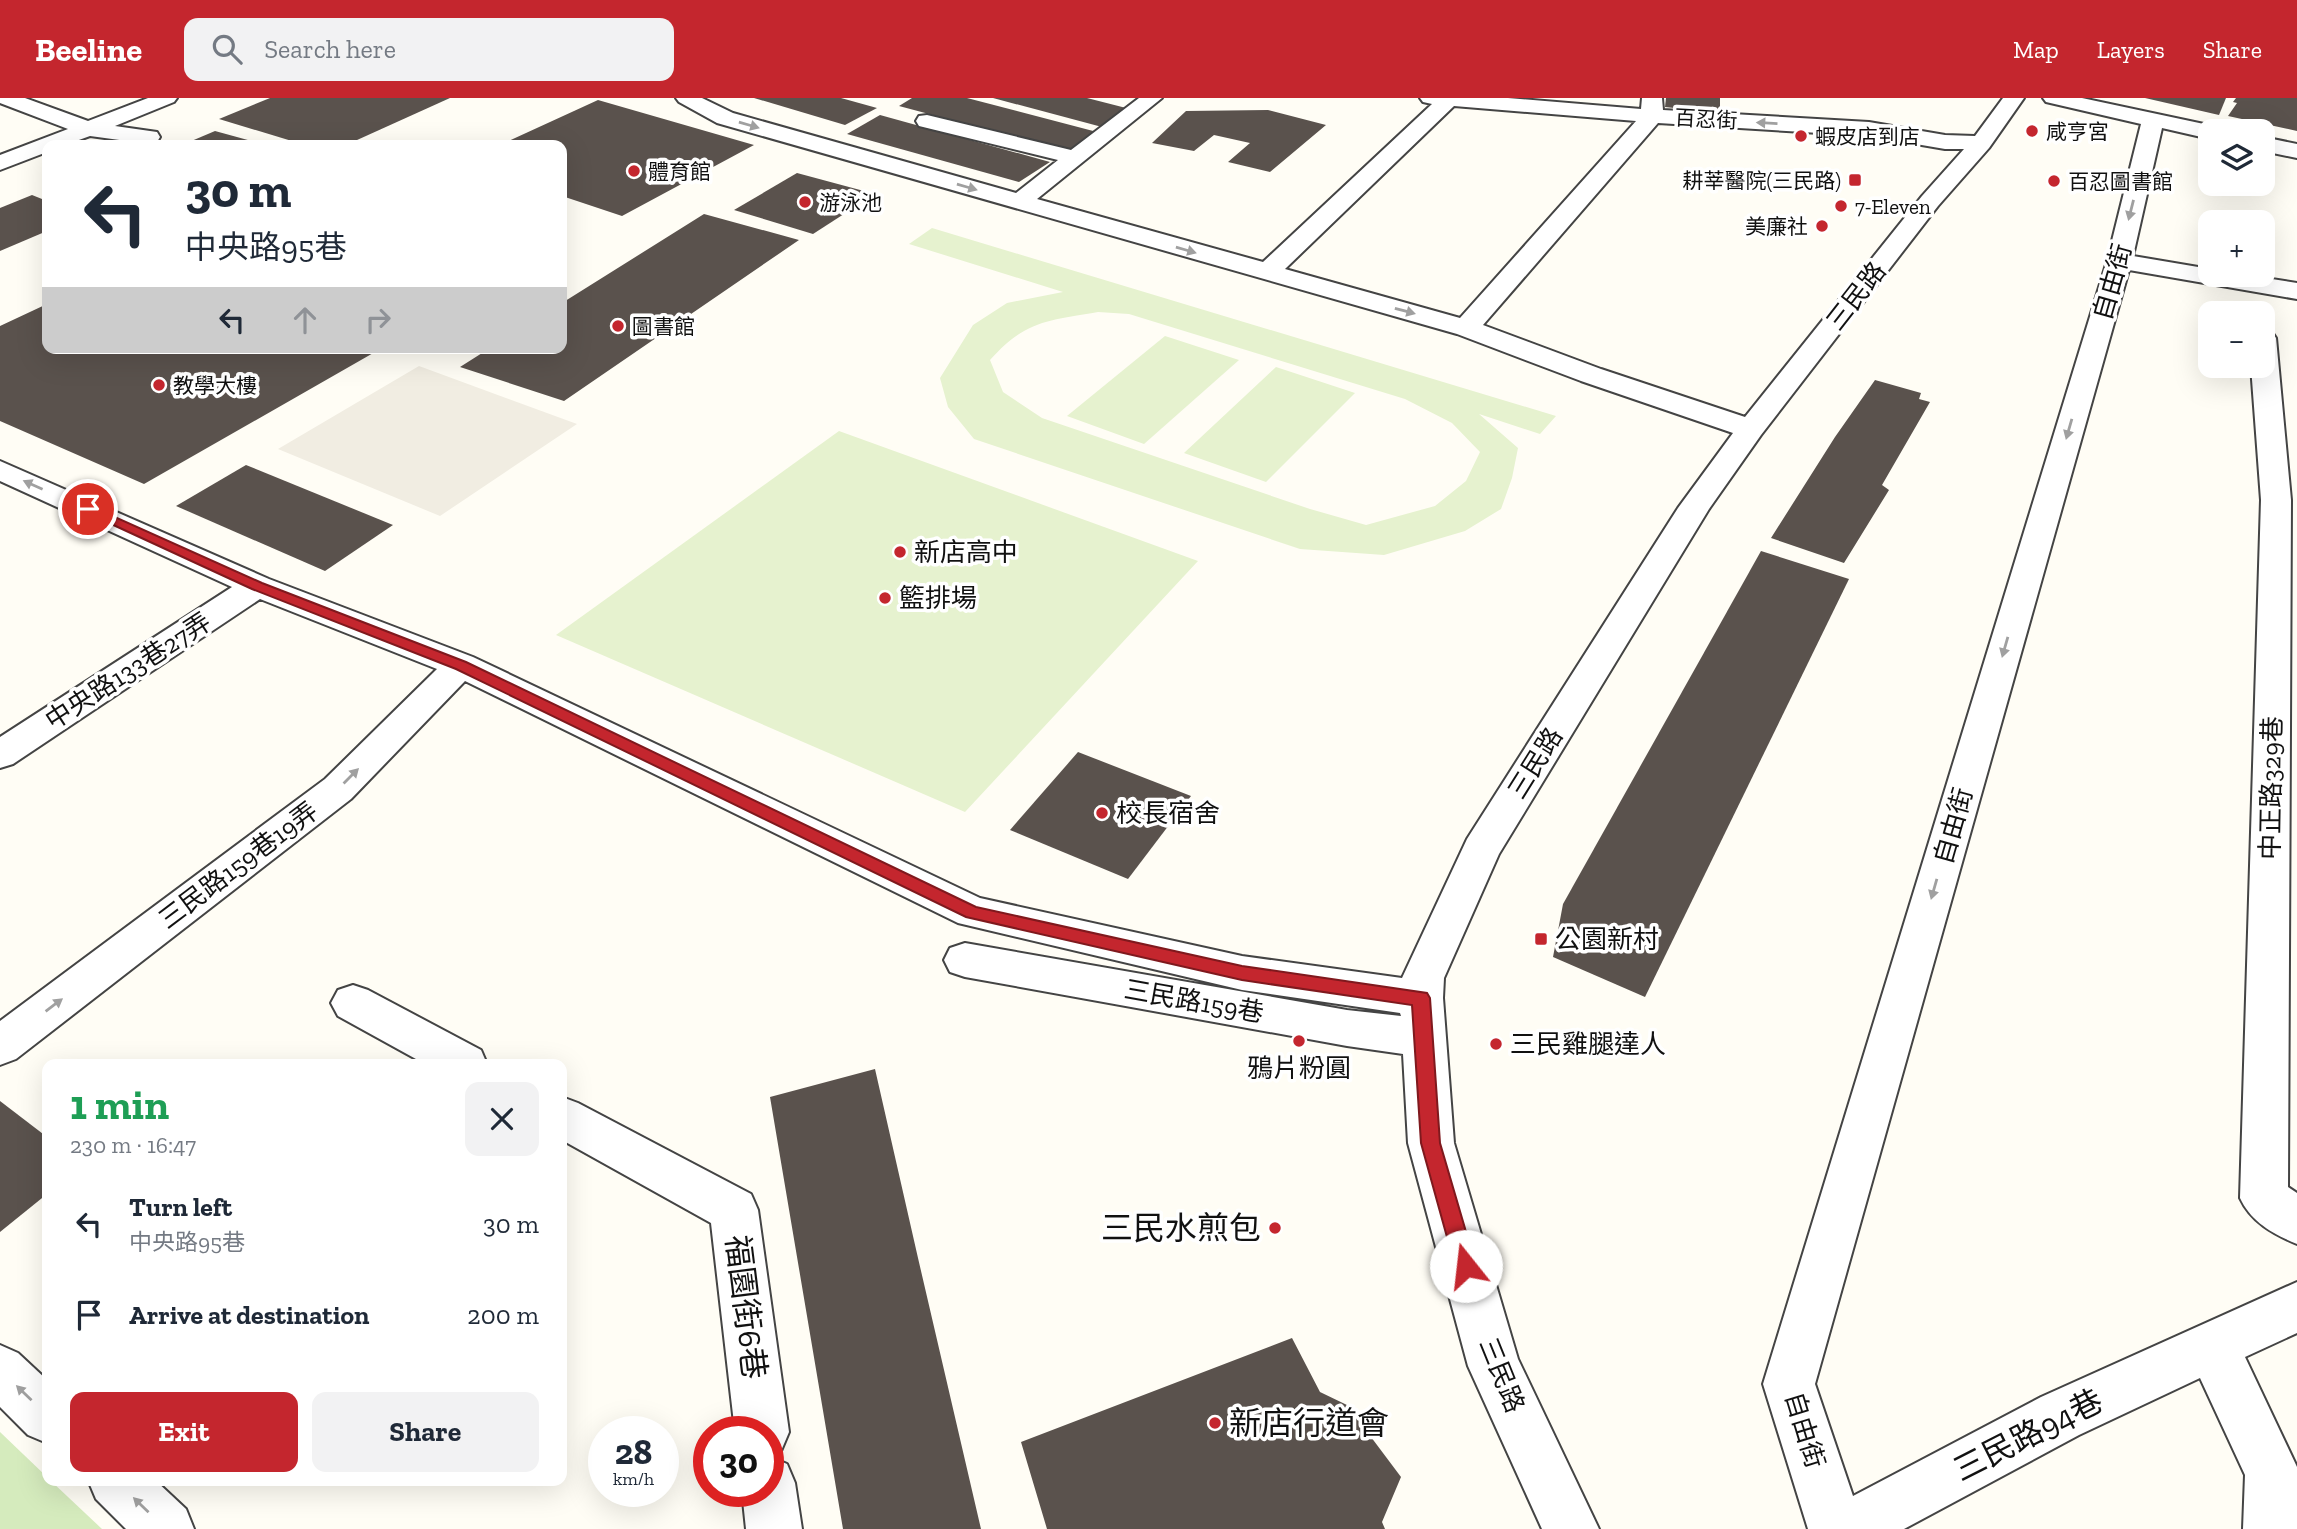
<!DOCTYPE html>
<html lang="en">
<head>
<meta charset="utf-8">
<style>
  :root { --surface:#fff; --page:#f2f2f3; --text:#1f2937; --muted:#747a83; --accent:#c4262e }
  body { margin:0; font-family:"Zilla Slab","Noto Sans TC",serif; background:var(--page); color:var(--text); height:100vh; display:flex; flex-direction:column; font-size:26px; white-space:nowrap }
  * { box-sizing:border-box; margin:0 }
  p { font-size:23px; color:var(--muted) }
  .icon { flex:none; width:38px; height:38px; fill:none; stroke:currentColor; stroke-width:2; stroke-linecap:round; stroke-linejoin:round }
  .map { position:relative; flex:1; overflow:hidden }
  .side { position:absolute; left:42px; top:961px; width:525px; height:427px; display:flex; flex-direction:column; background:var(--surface); border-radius:14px; box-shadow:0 7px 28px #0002 }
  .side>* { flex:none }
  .top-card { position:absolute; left:42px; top:42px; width:525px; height:214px; border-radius:14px; box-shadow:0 7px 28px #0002; background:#fff; color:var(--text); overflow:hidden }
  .controls { position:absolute; left:2198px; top:21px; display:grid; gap:14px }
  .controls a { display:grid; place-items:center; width:77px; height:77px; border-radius:14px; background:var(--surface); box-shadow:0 7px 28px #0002; font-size:35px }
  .speed { position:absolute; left:588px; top:1318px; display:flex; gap:14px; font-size:35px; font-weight:700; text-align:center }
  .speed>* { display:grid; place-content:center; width:91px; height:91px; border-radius:50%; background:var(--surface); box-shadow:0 7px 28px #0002; line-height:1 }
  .speed small { font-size:18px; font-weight:400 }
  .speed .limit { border:10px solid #d22; background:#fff; color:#111 }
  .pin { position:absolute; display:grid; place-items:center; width:60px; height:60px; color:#fff; margin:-30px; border:4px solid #fff; border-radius:50%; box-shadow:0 2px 7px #0007 }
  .me { position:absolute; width:77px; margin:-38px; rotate:344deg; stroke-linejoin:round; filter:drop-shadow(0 0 5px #0008) }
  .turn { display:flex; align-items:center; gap:24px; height:147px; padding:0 28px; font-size:32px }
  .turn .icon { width:91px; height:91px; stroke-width:2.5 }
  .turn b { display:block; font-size:49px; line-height:60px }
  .lanes { display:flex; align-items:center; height:66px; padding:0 28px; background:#0003; justify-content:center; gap:35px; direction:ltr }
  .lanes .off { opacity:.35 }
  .round { display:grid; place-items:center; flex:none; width:74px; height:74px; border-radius:14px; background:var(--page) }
  .head { display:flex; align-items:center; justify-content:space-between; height:119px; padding:0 28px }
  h1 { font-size:42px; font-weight:700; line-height:52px; color:#1e9e55 }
  .action { display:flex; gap:14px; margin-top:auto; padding:14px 28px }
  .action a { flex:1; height:80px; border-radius:14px; background:var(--accent); color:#fff; font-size:28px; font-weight:700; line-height:80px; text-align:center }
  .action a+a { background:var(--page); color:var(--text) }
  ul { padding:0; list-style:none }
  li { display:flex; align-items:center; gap:21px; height:91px; padding:0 28px }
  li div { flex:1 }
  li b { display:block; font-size:26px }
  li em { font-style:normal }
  header { display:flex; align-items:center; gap:42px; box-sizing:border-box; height:98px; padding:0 35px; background:var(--accent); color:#fff }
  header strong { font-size:33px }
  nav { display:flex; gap:38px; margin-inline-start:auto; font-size:24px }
  .search { width:490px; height:63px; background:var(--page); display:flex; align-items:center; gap:18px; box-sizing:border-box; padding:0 24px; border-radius:14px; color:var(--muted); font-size:26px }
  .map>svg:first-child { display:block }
</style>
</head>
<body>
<header>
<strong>Beeline</strong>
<div class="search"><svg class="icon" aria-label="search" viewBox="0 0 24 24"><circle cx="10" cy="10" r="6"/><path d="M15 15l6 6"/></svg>Search here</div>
<nav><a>Map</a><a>Layers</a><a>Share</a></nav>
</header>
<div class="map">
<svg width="2297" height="1431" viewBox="0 0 2297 1431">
  <rect width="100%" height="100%" fill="#fffdf5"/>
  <!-- green -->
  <path fill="#d5ebbd" d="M0 1334 47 1379V1382L51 1383 102 1431H0Z"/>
  <!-- pitch -->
  <g fill="#e6f2cf" fill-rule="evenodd">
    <path d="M932 130 1556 318 1540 336 1479 316 1518 350 1512 380 1501 411 1465 433 1384 457 1300 451 974 341 948 309 940 280 973 227 1007 205 1063 194 909 146ZM1098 214 1129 216 1405 301 1452 325 1480 354 1466 383 1435 408 1366 427 1310 411 1042 320 1003 294 990 262C1026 222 1047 223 1098 214Z"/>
    <path d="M1165 238 1239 262 1144 346 1067 318Z"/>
    <path d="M1276 269 1355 295 1266 384 1184 355Z"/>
    <path d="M839 333 1198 463 965 714 556 537Z"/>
  </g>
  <!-- plaza -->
  <path fill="#f1ede2" d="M419 268 577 326 440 418 278 351Z"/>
  <!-- building -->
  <g fill="#5a524d">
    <path d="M270 0H450L346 47H305L219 21Z"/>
    <path d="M754 0H841L877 10 845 27Z"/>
    <path d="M912 0H967L1097 34 1068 53 899 8Z"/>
    <path d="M993 0H1087L1130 11 1102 29Z"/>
    <path d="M1666 0H1720V15L1665 9Z"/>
    <path d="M2145 0H2226L2219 17Z"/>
    <path d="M2236 0H2297V33L2228 18 2237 5 2233 4Z"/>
    <path d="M598 2 754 47 622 118 562 98V47H500Z"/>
    <path d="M1268 12 1326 27 1270 74 1228 64 1250 45 1214 37 1194 53 1152 45 1186 13Z"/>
    <path d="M880 17 1050 64 1019 84 847 36Z"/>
    <path d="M215 33 259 45 253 47H182Z"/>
    <path d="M797 75 875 96 813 136 734 112Z"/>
    <path d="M32 97 47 103V133L0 153V110Z"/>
    <path d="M704 116 799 142 564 303 460 269 490 250H562V205Z"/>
    <path d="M47 206V250H382L144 386 0 323V228Z"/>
    <path d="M1875 282 1921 295 1919 301 1930 304 1882 387 1889 392 1844 465 1771 440 1835 339Z"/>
    <path d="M246 367 393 427 325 473 176 408Z"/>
    <path d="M1761 453 1849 481 1645 899 1553 859 1563 806Z"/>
    <path d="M1078 654 1191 698 1128 781 1010 732Z"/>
    <path d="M875 971 918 1160 981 1431H843L770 999Z"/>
    <path d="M0 1003 47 1039V1096L0 1134Z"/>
    <path d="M1292 1240 1320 1294 1347 1307 1401 1379 1382 1424 1385 1431H1047L1021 1344Z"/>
  </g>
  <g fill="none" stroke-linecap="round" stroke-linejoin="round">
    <defs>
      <g id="minor">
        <path d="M0 0H25L88 23 148 0H177L174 4 115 28 157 34 160 39 157 44 149 46 90 38 65 47H47V54L0 72V57L68 31 0 5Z"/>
        <path d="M676 0H702L733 15 1016 95 1058 62 919 28 916 23 919 18 927 17 1071 52 1139 0H1162L1037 101 1263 164 1432 6 1423 4 1420 0H1508L1641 11 1642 0H1662L1663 12 1869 24 1945 37 1975 38 2003 0H2024L1989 50 1938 108 1761 337 1709 411 1499 756 1444 880 1443 900 1454 1045 1518 1261 1599 1431H1542L1468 1268 1408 1045 1403 956 1347 948 965 879 950 874 944 862 950 850 965 845 1347 912 1401 918 1400 915 1242 892 958 825 465 583 351 701 16 961 0 967V923L325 681 437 571 260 501 13 666 0 670V639L232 489 0 383V363L269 481 473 559 980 800 1242 858 1402 880 1467 741 1678 410 1733 335 1581 283 1457 236 717 25 679 4ZM1454 8 1636 23 1460 220 1285 171ZM1658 25 1869 38 1945 51H1964L1922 98 1745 319 1601 271 1483 227Z"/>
        <path d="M2043 0H2082L2218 29 2220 33H2210V41L2162 30 2133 158 2210 171V177H2246L2297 185V201L2129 172 1815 1286 1853 1398 2041 1299 2297 1184V1235L2245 1259 2297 1369V1431H2243L2245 1377 2200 1280 2079 1337 1904 1431H1808L1763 1286 2107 163 2141 26 2046 4Z"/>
        <path d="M2263 39 2297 46V60L2263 53Z"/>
        <path d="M2263 232 2272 234 2276 240 2291 402 2288 1089 2297 1095V1146C2273 1136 2251 1124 2240 1100L2261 402 2251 268H2263Z"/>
        <path d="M353 887 368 892 481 952 487 966H425L338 918 331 905 338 892Z"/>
        <path d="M562 999 578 1005 751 1096 758 1112 789 1334 781 1353 769 1358 787 1366 795 1385 802 1431H746L742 1393H768V1334H735L711 1125 562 1042Z"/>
        <path d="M0 1247 18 1255 47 1282V1345L28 1337 0 1309Z"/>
        <path d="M88 1382H155L186 1411 194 1431H126L96 1401Z"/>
      </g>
    </defs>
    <!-- minor casing -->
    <use href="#minor" stroke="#444" stroke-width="4"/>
    <!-- minor -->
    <use href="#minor" fill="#fff" fill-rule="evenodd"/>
  </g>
  <!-- one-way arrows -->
  <defs><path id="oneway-solid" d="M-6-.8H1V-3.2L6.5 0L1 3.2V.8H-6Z" transform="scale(1.75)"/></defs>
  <g fill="#a0a0a0">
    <use href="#oneway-solid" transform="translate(1767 25) rotate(-177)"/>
    <use href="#oneway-solid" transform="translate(749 27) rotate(16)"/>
    <use href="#oneway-solid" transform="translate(967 89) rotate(16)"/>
    <use href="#oneway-solid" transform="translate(2131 112) rotate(104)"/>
    <use href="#oneway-solid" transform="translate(1186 152) rotate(16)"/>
    <use href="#oneway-solid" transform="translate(1405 213) rotate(15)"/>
    <use href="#oneway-solid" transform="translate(2069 331) rotate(106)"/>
    <use href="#oneway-solid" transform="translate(33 387) rotate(-156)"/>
    <use href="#oneway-solid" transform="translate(2005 549) rotate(106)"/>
    <use href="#oneway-solid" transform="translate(351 678) rotate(-45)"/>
    <use href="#oneway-solid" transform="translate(1934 791) rotate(106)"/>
    <use href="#oneway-solid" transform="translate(54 907) rotate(-37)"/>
    <use href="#oneway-solid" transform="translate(24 1295) rotate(-136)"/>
    <use href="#oneway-solid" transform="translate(141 1407) rotate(-136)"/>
  </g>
  <!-- route -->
  <path fill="#c4262e" stroke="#7f191e" stroke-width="2" d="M88 407 262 485 466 564 976 809 1242 868 1427 895 1430 900 1440 1045 1476 1168 1473 1175 1466 1178 1458 1175 1455 1168 1421 1045 1412 907 1242 882 966 819 456 571 252 491 83 413V408Z"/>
  <!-- markers -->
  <g fill="#c4262e" stroke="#fff" stroke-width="2.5">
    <circle cx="2032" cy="33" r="7"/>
    <circle cx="1801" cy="38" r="7"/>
    <circle cx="634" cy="73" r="7"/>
    <rect x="1848" y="75" width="14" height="14" rx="3.5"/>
    <circle cx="2054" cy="83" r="7"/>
    <circle cx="805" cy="104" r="7"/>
    <circle cx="1841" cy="108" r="7"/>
    <circle cx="1822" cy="128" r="7"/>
    <circle cx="618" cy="228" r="7"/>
    <circle cx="159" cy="287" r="7"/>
    <circle cx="900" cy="454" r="7"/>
    <circle cx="885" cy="500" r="7"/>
    <circle cx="1102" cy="715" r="7"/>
    <rect x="1534" y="834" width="14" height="14" rx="3.5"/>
    <circle cx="1299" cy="943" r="7"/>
    <circle cx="1496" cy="946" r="7"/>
    <circle cx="1275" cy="1130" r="7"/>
    <circle cx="1215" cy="1325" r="7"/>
  </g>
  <g text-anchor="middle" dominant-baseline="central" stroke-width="7" stroke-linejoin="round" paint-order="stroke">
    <!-- far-street labels -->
    <g font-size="21" fill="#111" stroke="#fff">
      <text transform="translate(1706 21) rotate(3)">百忍街</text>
    </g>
    <!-- far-poi labels -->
    <g font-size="21" fill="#111" stroke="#fff" text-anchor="start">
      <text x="2046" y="33">咸亨宮</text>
      <text x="1815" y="38">蝦皮店到店</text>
      <text x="648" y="73">體育館</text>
      <text x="1841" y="82" text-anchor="end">耕莘醫院(三民路)</text>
      <text x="2068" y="83">百忍圖書館</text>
      <text x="819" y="104">游泳池</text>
      <text x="1855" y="108">7-Eleven</text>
      <text x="1808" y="128" text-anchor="end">美廉社</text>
      <text x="632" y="228">圖書館</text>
      <text x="173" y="287">教學大樓</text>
    </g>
    <!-- street labels -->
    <g font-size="26" fill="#111" stroke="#fff">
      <text transform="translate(2112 184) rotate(-74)">自由街</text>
      <text transform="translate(1856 198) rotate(-52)">三民路</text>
      <text transform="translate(128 573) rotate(-33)">中央路133巷27弄</text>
      <text transform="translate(1535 665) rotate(-58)">三民路</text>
      <text transform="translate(2271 690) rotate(-89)">中正路329巷</text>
      <text transform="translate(1953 728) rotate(-74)">自由街</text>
      <text transform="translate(238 767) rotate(-37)">三民路159巷19弄</text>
      <text transform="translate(1194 903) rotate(10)">三民路159巷</text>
      <text transform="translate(1502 1277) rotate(68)">三民路</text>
      <text transform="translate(1805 1332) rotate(73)">自由街</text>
    </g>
    <!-- poi labels -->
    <g font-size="26" fill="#111" stroke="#fff" text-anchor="start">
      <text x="914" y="454">新店高中</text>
      <text x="899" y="500">籃排場</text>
      <text x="1116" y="715">校長宿舍</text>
      <text x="1555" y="841">公園新村</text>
      <text x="1510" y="946">三民雞腿達人</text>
      <text x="1299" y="970" text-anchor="middle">鴉片粉圓</text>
    </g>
    <!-- near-poi labels -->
    <g font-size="32" fill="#111" stroke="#fff" text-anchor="end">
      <text x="1261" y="1130">三民水煎包</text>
      <text x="1229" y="1325" text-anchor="start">新店行道會</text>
    </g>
    <!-- near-street labels -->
    <g font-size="32" fill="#111" stroke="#fff">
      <text transform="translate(746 1209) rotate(83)">福園街6巷</text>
      <text transform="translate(2028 1337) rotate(-27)">三民路94巷</text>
    </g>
  </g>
</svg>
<div class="controls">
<a><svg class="icon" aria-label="layers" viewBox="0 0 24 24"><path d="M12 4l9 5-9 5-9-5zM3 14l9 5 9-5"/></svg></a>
<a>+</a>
<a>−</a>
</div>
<div class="speed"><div>28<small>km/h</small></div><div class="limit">30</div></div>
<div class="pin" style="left:88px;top:411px;background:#d93025"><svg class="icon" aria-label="arrive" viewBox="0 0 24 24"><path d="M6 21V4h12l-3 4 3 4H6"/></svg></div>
<svg class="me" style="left:1466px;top:1168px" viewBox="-20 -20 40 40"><circle r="19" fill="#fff"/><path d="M0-13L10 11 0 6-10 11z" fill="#c4262e"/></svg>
<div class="top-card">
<div class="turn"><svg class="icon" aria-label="left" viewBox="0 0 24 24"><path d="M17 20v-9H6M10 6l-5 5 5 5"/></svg><div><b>30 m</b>中央路95巷</div></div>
<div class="lanes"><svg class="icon" aria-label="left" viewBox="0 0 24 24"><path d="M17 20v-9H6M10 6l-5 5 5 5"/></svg><svg class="icon off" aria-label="ahead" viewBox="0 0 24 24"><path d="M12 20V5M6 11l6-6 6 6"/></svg><svg class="icon off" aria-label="right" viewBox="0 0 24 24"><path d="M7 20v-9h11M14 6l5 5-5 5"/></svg></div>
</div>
<section class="side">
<div class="head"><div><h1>1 min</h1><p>230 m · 16:47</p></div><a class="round"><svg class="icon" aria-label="close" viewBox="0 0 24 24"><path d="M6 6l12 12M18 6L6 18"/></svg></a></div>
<ul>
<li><svg class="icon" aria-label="left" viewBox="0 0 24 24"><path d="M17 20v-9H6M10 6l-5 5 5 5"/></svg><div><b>Turn left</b><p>中央路95巷</p></div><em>30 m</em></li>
<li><svg class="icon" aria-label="arrive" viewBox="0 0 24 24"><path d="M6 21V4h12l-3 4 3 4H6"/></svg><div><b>Arrive at destination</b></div><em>200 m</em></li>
</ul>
<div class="action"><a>Exit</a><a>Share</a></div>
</section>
</div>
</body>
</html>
